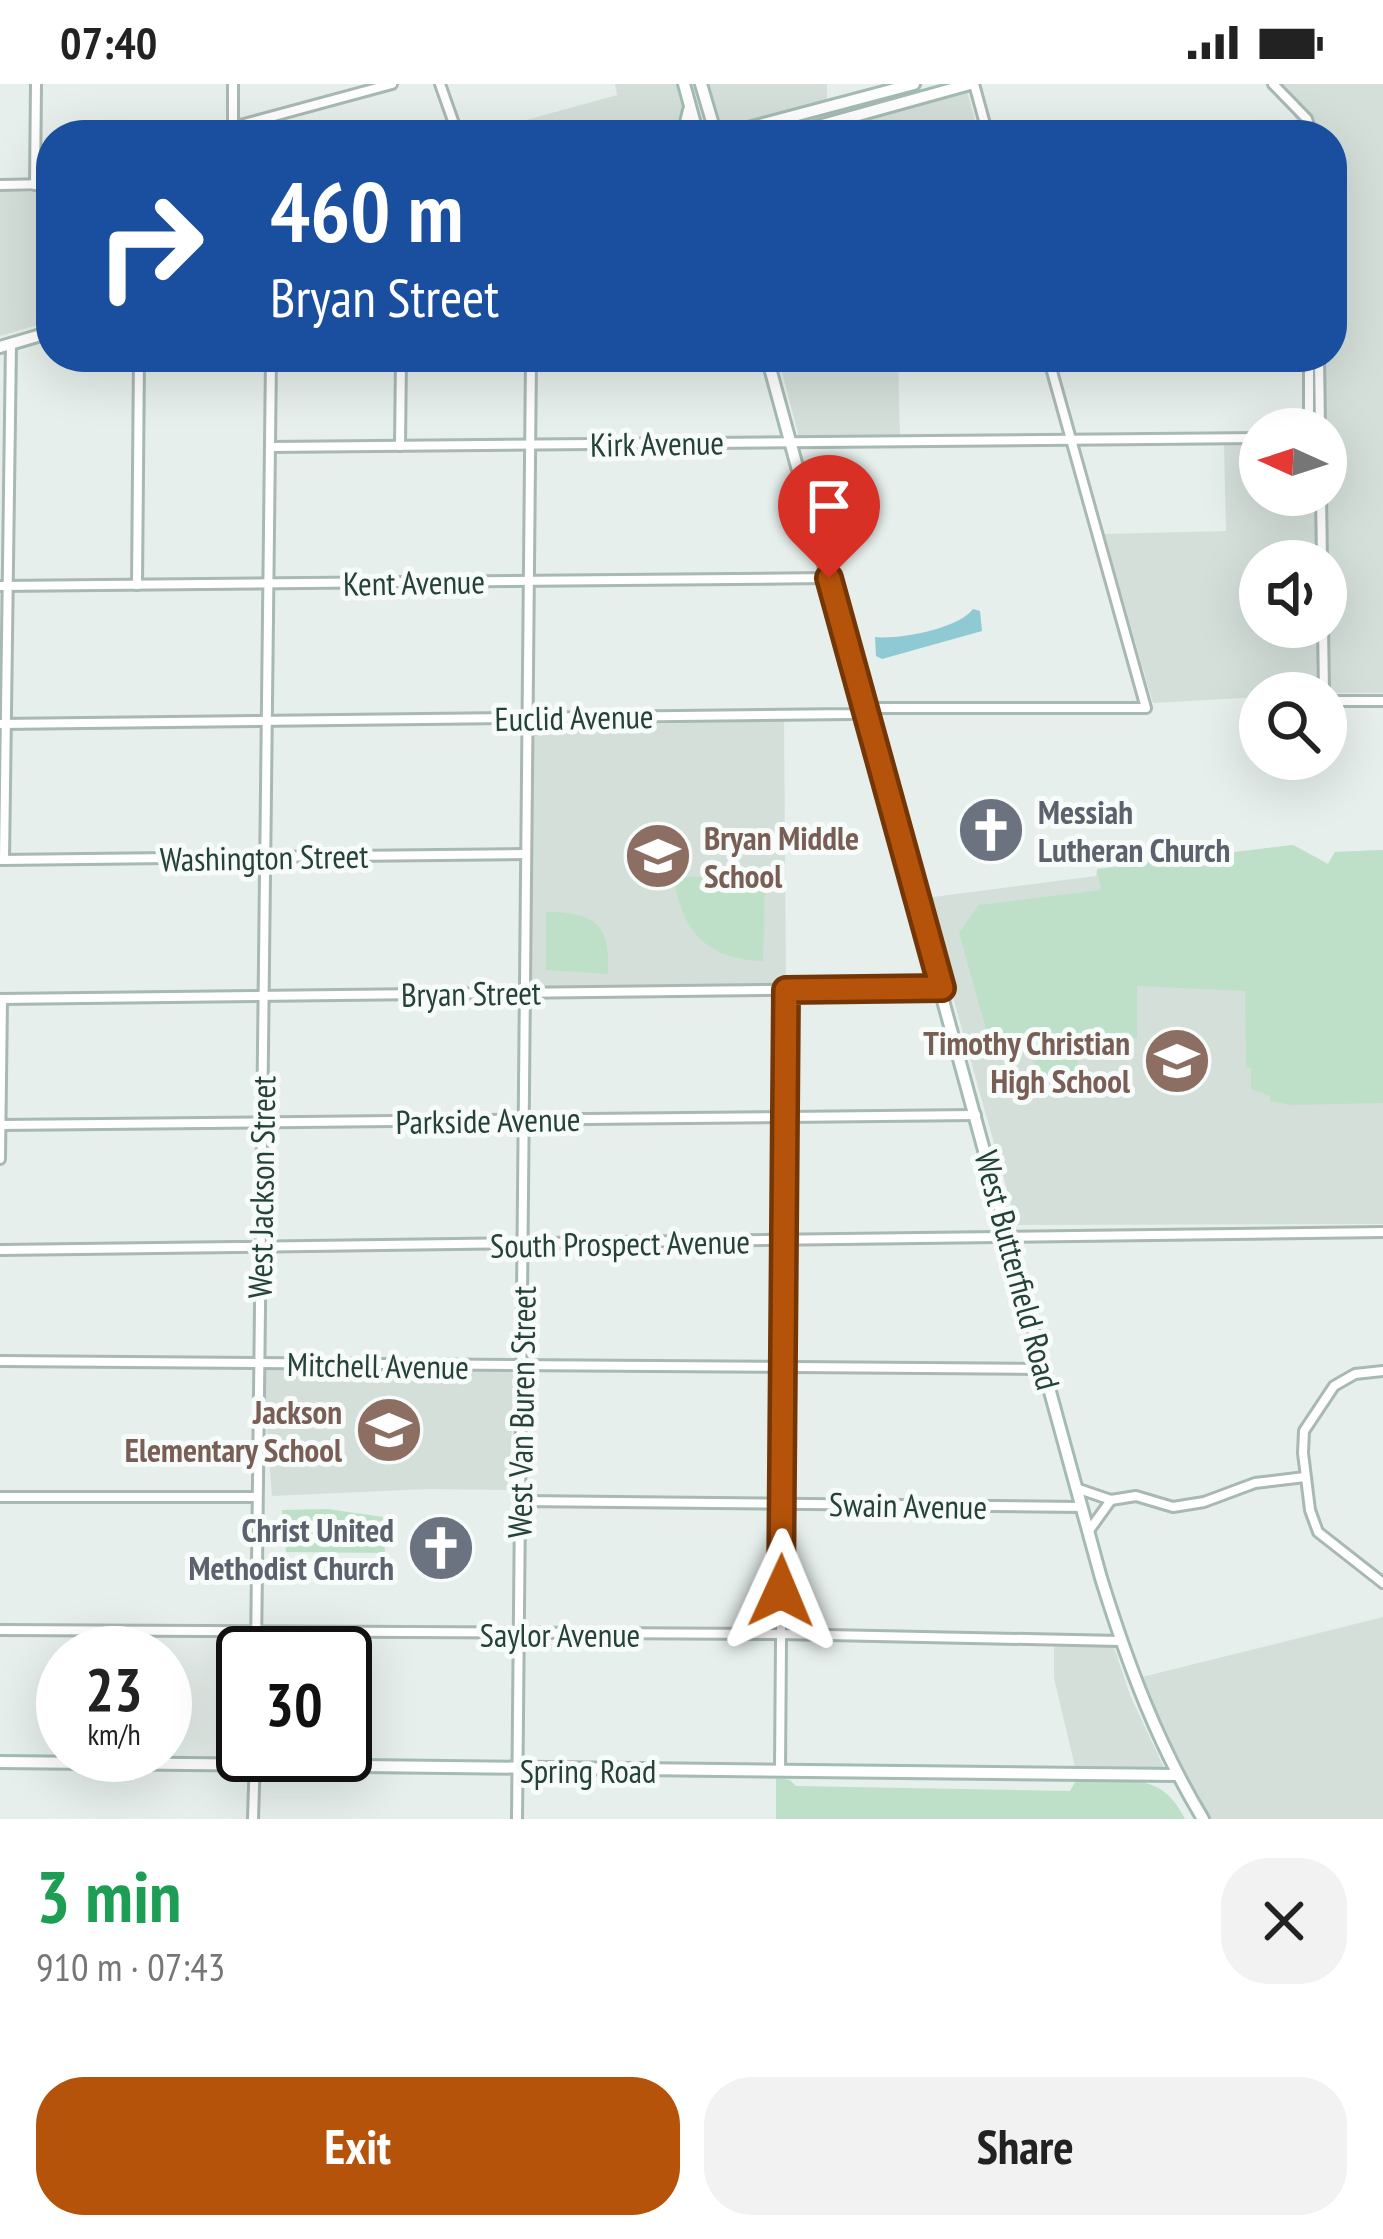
<!DOCTYPE html>
<html lang="en">
<head>
<meta charset="utf-8">
<style>
  :root { --surface:#fff; --page:#f2f2f2; --text:#222; --muted:#767676; --accent:#b45309 }
  body { margin:0; font-family:"PT Sans Narrow",sans-serif; background:var(--page); color:var(--text); height:100vh; display:flex; flex-direction:column; font-size:45px; white-space:nowrap }
  * { box-sizing:border-box; margin:0 }
  p { font-size:39px; color:var(--muted) }
  .icon { flex:none; width:66px; height:66px; fill:none; stroke:currentColor; stroke-width:2; stroke-linecap:round; stroke-linejoin:round }
  .map { position:relative; height:1735px; overflow:hidden }
  .details { display:flex; flex-direction:column; background:var(--surface); flex:1 }
  .details>* { flex:none }
  .guide { position:absolute; left:36px; top:36px; width:1311px; height:252px; border-radius:48px; box-shadow:0 12px 48px #0002; background:#1a4fa0; color:#fff; overflow:hidden }
  .needle { width:78px; rotate:273deg }
  .tools { position:absolute; left:1239px; top:324px; display:grid; gap:24px }
  .tools a { display:grid; place-items:center; width:108px; height:108px; border-radius:50%; background:var(--surface); box-shadow:0 12px 48px #0002; font-size:60px }
  .speed { position:absolute; left:36px; top:1542px; display:flex; gap:24px; font-size:60px; font-weight:700; text-align:center }
  .speed>* { display:grid; place-content:center; width:156px; height:156px; border-radius:50%; background:var(--surface); box-shadow:0 12px 48px #0002; line-height:1 }
  .speed small { font-size:30px; font-weight:400 }
  .speed .limit { border:6px solid #111; border-radius:18px; background:#fff; color:#111 }
  .pin { position:absolute; display:grid; place-items:center; width:102px; height:102px; color:#fff; margin:-123px -51px; border-radius:50% 50% 50% 0; rotate:-45deg; box-shadow:0 0 12px #0007 }
  .pin .icon { rotate:45deg }
  .me { position:absolute; width:132px; margin:-66px; rotate:1deg; stroke-linejoin:round; filter:drop-shadow(0 0 9px #0008) }
  .turn { display:flex; align-items:center; gap:42px; height:252px; padding:0 36px; font-size:54px }
  .turn .icon { width:156px; height:156px; stroke-width:2.5 }
  .turn b { display:block; font-size:84px; line-height:102px }
  .round { display:grid; place-items:center; flex:none; width:126px; height:126px; border-radius:48px; background:var(--page) }
  .summary { display:flex; align-items:center; justify-content:space-between; height:204px; padding:0 36px }
  h1 { font-size:72px; font-weight:700; line-height:90px; color:#1e9e55 }
  .cta { display:flex; gap:24px; margin-top:auto; padding:24px 36px }
  .cta a { flex:1; height:138px; border-radius:48px; background:var(--accent); color:#fff; font-size:48px; font-weight:700; line-height:138px; text-align:center }
  .cta a+a { background:var(--page); color:var(--text) }
  .status { display:flex; justify-content:space-between; align-items:center; height:84px; padding:0 60px; background:var(--surface); direction:ltr }
  .status svg { height:33px; fill:currentColor }
  .map>svg:first-child { display:block }
</style>
</head>
<body>
<div class="status"><b>07:40</b><svg viewBox="0 0 49 12"><path d="M0 12V9h3v3zM5 12V6h3v6zM10 12V3h3v9zM15 12V0h3v12zM26 1h20v11H26zM47 4h2v5h-2z"/></svg></div>
<div class="map">
<svg width="1383" height="1735" viewBox="0 0 1383 1735">
  <rect width="100%" height="100%" fill="#e6efeb"/>
  <!-- built -->
  <g fill="#d4dfda" fill-rule="evenodd">
    <path d="M615 0H680L693 51H488L486 47 617 11Z"/>
    <path d="M706 0H827V19L719 47Z"/>
    <path d="M1265 0H1383V609H1260V613L1153 619 1104 450 1226 447 1224 358H1260V411H1326V345H1313V273H1332V51H1305L1287 20ZM1260 477H1326V543H1260Z"/>
    <path d="M966 3 979 51H796Z"/>
    <path d="M0 108H51V237L0 252Z"/>
    <path d="M537 273H746L747 278 537 287Z"/>
    <path d="M778 273H898L900 354 799 353Z"/>
    <path d="M784 630 786 902 529 904 534 642 783 637Z"/>
    <path d="M1293 761 1328 780 1335 768 1383 766V1140L1017 1141 925 814 1096 792 1097 785Z"/>
    <path d="M262 1286 517 1288 507 1406 428 1405 272 1412Z"/>
    <path d="M1383 1533V1735H1209L1183 1689 1138 1594Z"/>
    <path d="M1113 1560 1130 1611 1165 1686 1076 1687 1054 1594V1563Z"/>
  </g>
  <!-- green -->
  <g fill="#bfe0c8">
    <path d="M1293 761 1328 780 1335 768 1383 766V1019L1291 1021 1270 1017V1012L1251 1005V984L1246 983 1245 907 1137 902V954H1129V948L1078 952V989C1054 997 1034 990 1027 963L1033 961 1031 952 1022 954 1024 964 994 973 959 849 979 821 1101 806 1097 785Z"/>
    <path d="M759 792 765 801 763 877C707 876 681 847 674 793Z"/>
    <path d="M546 828C596 828 610 840 608 890L546 886Z"/>
    <path d="M328 1425 383 1433 385 1469 286 1468 282 1426Z"/>
    <path d="M776 1694 790 1696 796 1702 1070 1707 1075 1698C1125 1699 1160 1684 1185 1735H776Z"/>
  </g>
  <!-- water -->
  <path fill="#8ec9d4" d="M973 525 980 527 982 547 882 575 876 572 875 553C896 556 959 545 973 525Z"/>
  <g fill="none" stroke-linecap="round" stroke-linejoin="round">
    <defs>
      <g id="street">
        <path d="M233 0V51"/>
        <path d="M440 0 458 51"/>
        <path d="M974 0 988 51"/>
        <path d="M1273 0 1307 35 1312 51"/>
        <path d="M233 43 392 0"/>
        <path d="M0 101 51 100"/>
        <path d="M35 101 36 0"/>
        <path d="M1309 273V345"/>
        <path d="M1319 273 1320 345"/>
        <path d="M400 362 401 273"/>
        <path d="M270 363 1260 354"/>
        <path d="M1321 411 1322 477"/>
        <path d="M137 501 139 273"/>
        <path d="M0 502 829 494"/>
        <path d="M1323 543 1324 609"/>
        <path d="M1326 612 1333 617H1383"/>
        <path d="M0 640 850 630 879 624H1146L1048 273"/>
        <path d="M4 775 11 259"/>
        <path d="M0 776 526 770"/>
        <path d="M0 915 940 904"/>
        <path d="M0 1041 976 1031"/>
        <path d="M0 1075 2 915"/>
        <path d="M0 1166 1383 1148"/>
        <path d="M0 1277 1045 1285"/>
        <path d="M1383 1287 1355 1290 1334 1302 1304 1347 1303 1369 1310 1426 1318 1448 1383 1499"/>
        <path d="M1076 1404 1111 1416 1136 1412 1173 1423 1204 1418 1255 1399 1305 1393"/>
        <path d="M0 1413H256"/>
        <path d="M520 1417 1081 1423"/>
        <path d="M1088 1448 1111 1416"/>
        <path d="M0 1546 780 1550 1120 1557"/>
        <path d="M256 1569 271 273"/>
        <path d="M780 1687 786 906"/>
        <path d="M253 1735 255 1671"/>
        <path d="M517 1735 531 273"/>
      </g>
      <g id="secondary">
        <path d="M684 0 698 51"/>
        <path d="M701 0 716 51"/>
        <path d="M683 51 689 26"/>
        <path d="M722 51 914 0"/>
        <path d="M786 51 970 0"/>
        <path d="M0 263 51 248"/>
        <path d="M767 273 1101 1494C1127 1578 1157 1659 1203 1735"/>
        <path d="M0 1678 1176 1691"/>
      </g>
    </defs>
    <!-- street casing -->
    <use href="#street" stroke="#a8b8b2" stroke-width="14"/>
    <!-- secondary casing -->
    <use href="#secondary" stroke="#a4bbb3" stroke-width="16"/>
    <!-- street -->
    <use href="#street" stroke="#fff" stroke-width="8"/>
    <!-- secondary -->
    <use href="#secondary" stroke="#fff" stroke-width="10"/>
  </g>
  <g fill="none" stroke-linecap="round" stroke-linejoin="round">
    <defs>
      <path id="route" d="M781 1507 786 906 942 904 829 494"/>
    </defs>
    <!-- route casing -->
    <use href="#route" stroke="#753606" stroke-width="30"/>
    <!-- route -->
    <use href="#route" stroke="#b45309" stroke-width="21"/>
  </g>
  <!-- icons -->
  <defs>
    <symbol id="church-disc" viewBox="-11 -11 22 22"><circle r="9.5" fill="#6b7280" stroke="#f7fbf9"/><path d="M-1.2-6h2.4v3.5h3.3v2.4h-3.3V6h-2.4V-.1h-3.3v-2.4h3.3Z" fill="#fff"/></symbol>
    <symbol id="school-disc" viewBox="-11 -11 22 22"><circle r="9.5" fill="#8d6e63" stroke="#f7fbf9"/><path d="M0-5L7-2L0 1L-7-2ZM-4 1L0 2.5L4 1V4Q0 6-4 4Z" fill="#fff"/></symbol>
  </defs>
  <g fill-rule="evenodd">
    <use href="#church-disc" x="953" y="708" width="76" height="76"/>
    <use href="#school-disc" x="620" y="734" width="76" height="76"/>
    <use href="#school-disc" x="1139" y="939" width="76" height="76"/>
    <use href="#school-disc" x="351" y="1308" width="76" height="76"/>
    <use href="#church-disc" x="403" y="1426" width="76" height="76"/>
  </g>
  <g text-anchor="middle" dominant-baseline="central" stroke-width="10" stroke-linejoin="round" paint-order="stroke">
    <!-- street labels -->
    <g font-size="33" fill="#24423a" stroke="#f7fbf9">
      <text transform="translate(657 359) rotate(-1)">Kirk Avenue</text>
      <text transform="translate(414 498) rotate(-1)">Kent Avenue</text>
      <text transform="translate(574 633) rotate(-1)">Euclid Avenue</text>
      <text transform="translate(264 773) rotate(-1)">Washington Street</text>
      <text transform="translate(471 909) rotate(-1)">Bryan Street</text>
      <text transform="translate(488 1036) rotate(-1)">Parkside Avenue</text>
      <text transform="translate(261 1103) rotate(-89)">West Jackson Street</text>
      <text transform="translate(620 1159) rotate(-1)">South Prospect Avenue</text>
      <text transform="translate(1018 1186) rotate(75)">West Butterfield Road</text>
      <text transform="translate(378 1281) rotate(1)">Mitchell Avenue</text>
      <text transform="translate(521 1328) rotate(-89)">West Van Buren Street</text>
      <text transform="translate(908 1421) rotate(1)">Swain Avenue</text>
      <text x="560" y="1550">Saylor Avenue</text>
      <text x="588" y="1686">Spring Road</text>
    </g>
    <!-- worship labels -->
    <g font-size="33" font-weight="bold" fill="#5b616d" stroke="#f7fbf9" text-anchor="start">
      <text x="1038" y="727">Messiah<tspan x="1038" dy="38">Lutheran Church</tspan></text>
      <text x="394" y="1445" text-anchor="end">Christ United<tspan x="394" dy="38">Methodist Church</tspan></text>
    </g>
    <!-- education labels -->
    <g font-size="33" font-weight="bold" fill="#785e54" stroke="#f7fbf9" text-anchor="end">
      <text x="704" y="753" text-anchor="start">Bryan Middle<tspan x="704" dy="38">School</tspan></text>
      <text x="1130" y="958">Timothy Christian<tspan x="1130" dy="38">High School</tspan></text>
      <text x="342" y="1327">Jackson<tspan x="342" dy="38">Elementary School</tspan></text>
    </g>
  </g>
</svg>
<div class="tools">
<a><svg class="needle" viewBox="-14 -14 28 28"><path d="M0-13l5 13h-10z" fill="#e53935"/><path d="M0 13l5-13h-10z" fill="#767676"/></svg></a>
<a><svg class="icon" aria-label="sound" viewBox="0 0 24 24"><path d="M4 9h4l5-4v14l-5-4H4zM17 9q2 3 0 6"/></svg></a>
<a><svg class="icon" aria-label="search" viewBox="0 0 24 24"><circle cx="10" cy="10" r="6"/><path d="M15 15l6 6"/></svg></a>
</div>
<div class="speed"><div>23<small>km/h</small></div><div class="limit">30</div></div>
<div class="pin" style="left:829px;top:494px;background:#d93025"><svg class="icon" aria-label="arrive" viewBox="0 0 24 24"><path d="M6 21V4h12l-3 4 3 4H6"/></svg></div>
<svg class="me" style="left:781px;top:1507px" viewBox="-20 -20 40 40"><path d="M0-17L14 15 0 8-14 15z" fill="#b45309" stroke="#fff" stroke-width="4"/></svg>
<div class="guide">
<div class="turn"><svg class="icon" aria-label="right" viewBox="0 0 24 24"><path d="M7 20v-9h11M14 6l5 5-5 5"/></svg><div><b>460 m</b>Bryan Street</div></div>
</div>
</div>
<section class="details">
<div class="summary"><div><h1>3 min</h1><p>910 m · 07:43</p></div><a class="round"><svg class="icon" aria-label="close" viewBox="0 0 24 24"><path d="M6 6l12 12M18 6L6 18"/></svg></a></div>
<div class="cta"><a>Exit</a><a>Share</a></div>
</section>
</body>
</html>
